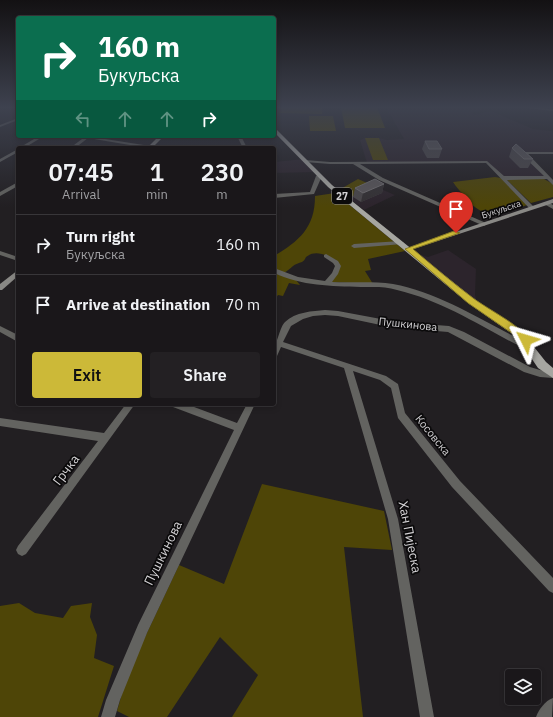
<!DOCTYPE html>
<html lang="en">
<head>
<meta charset="utf-8">
<style>
  :root { --surface:#1a171a; --page:#232023; --text:#f1f3f6; --muted:#9f9fa2; --line:#383639; --accent:#ccb938 }
  body { margin:0; font-family:"IBM Plex Sans",sans-serif; background:var(--page); color:var(--text); height:100vh; display:flex; flex-direction:column; font-size:15px; white-space:nowrap }
  * { box-sizing:border-box; margin:0 }
  p { font-size:13px; color:var(--muted) }
  .icon { flex:none; width:22px; height:22px; fill:none; stroke:currentColor; stroke-width:2; stroke-linecap:round; stroke-linejoin:round }
  .map { position:relative; flex:1; overflow:hidden }
  .details { position:absolute; left:16px; top:146px; width:260px; height:260px; display:flex; flex-direction:column; background:var(--surface); border-radius:4px; box-shadow:0 2px 6px #0003,0 0 0 1px var(--line) }
  .details>* { flex:none }
  .banner { position:absolute; left:16px; top:16px; width:260px; height:122px; border-radius:4px; box-shadow:0 2px 6px #0003,0 0 0 1px var(--line); background:#0b6e4f; color:#fff; overflow:hidden }
  .buttons { position:absolute; left:505px; top:669px; display:grid; gap:8px }
  .buttons a { display:grid; place-items:center; width:36px; height:36px; border-radius:4px; background:var(--surface); box-shadow:0 2px 6px #0003,0 0 0 1px var(--line); font-size:20px }
  .pin { position:absolute; display:grid; place-items:center; width:34px; height:34px; color:#fff; margin:-41px -17px; border-radius:50% 50% 50% 0; rotate:-45deg; box-shadow:0 0 4px #0007 }
  .pin .icon { rotate:45deg }
  .me { position:absolute; width:44px; margin:-22px; rotate:310deg; stroke-linejoin:round; filter:drop-shadow(0 0 3px #0008) }
  .turn { display:flex; align-items:center; gap:14px; height:84px; padding:0 16px; font-size:18px }
  .turn .icon { width:52px; height:52px; stroke-width:2.5 }
  .turn b { display:block; font-size:28px; line-height:34px }
  .lanes { display:flex; align-items:center; height:38px; padding:0 16px; background:#0003; justify-content:center; gap:20px; direction:ltr }
  .lanes .off { opacity:.35 }
  .eta { display:flex; justify-content:space-evenly; align-items:center; height:68px; text-align:center }
  .eta b { font-size:24px; font-weight:600; line-height:28px }
  .primary-button { display:flex; gap:8px; margin-top:auto; padding:8px 16px }
  .primary-button a { flex:1; height:46px; border-radius:4px; background:var(--accent); color:#111; font-size:16px; font-weight:600; line-height:46px; text-align:center }
  .primary-button a+a { background:var(--page); color:var(--text) }
  ul { padding:0; list-style:none }
  li { display:flex; align-items:center; gap:12px; height:60px; padding:0 16px; border-top:1px solid var(--line) }
  li div { flex:1 }
  li b { display:block; font-size:15px }
  li em { font-style:normal }
  .map>svg:first-child { display:block }
</style>
</head>
<body>
<div class="map">
<svg width="553" height="717" viewBox="0 0 553 717">
  <rect width="100%" height="100%" fill="#221f22"/>
  <!-- built -->
  <g fill="#2c242c">
    <path d="M384 107H483L487 109 471 113 475 115 491 111 533 129 552 131 553 133V154L524 153 546 178H502L487 162 367 163 360 140 365 138H379L387 140 404 139 387 109Z"/>
    <path d="M304 159 316 172 274 173V162Z"/>
    <path d="M374 186 395 195 364 210 349 198Z"/>
    <path d="M448 250 476 269 475 295 478 306 414 253 428 257Z"/>
  </g>
  <!-- green -->
  <g fill="#4e4507">
    <path d="M281 107H323L322 114 280 113Z"/>
    <path d="M341 107H377L385 128H345Z"/>
    <path d="M309 116H333L336 131H310Z"/>
    <path d="M365 138H379L388 160H373Z"/>
    <path d="M495 177 501 178 527 205C500 214 485 222 465 197 461 192 456 187 453 182Z"/>
    <path d="M358 179 374 186 349 198 339 190Z"/>
    <path d="M506 179H544L553 184V197L531 203Z"/>
    <path d="M335 193 405 251 368 259 371 270 365 271 373 284 331 282C338 274 340 271 336 260 327 256 316 249 306 257 305 259 304 261 302 262 299 263 295 264 293 266 288 270 287 272 280 274L296 280 300 285 289 283 283 296 278 295 274 301V256C299 241 315 228 315 196Z"/>
    <path d="M262 484 384 511 392 550 344 547 363 717H232L258 675 220 637 167 717H129L117 711 128 673 179 565 224 584Z"/>
    <path d="M19 603 35 613 63 618 71 606 92 603 90 617 97 635 94 658 114 666 98 717H0V606Z"/>
  </g>
  <g fill="none" stroke-linecap="round" stroke-linejoin="round">
    <!-- minor -->
    <g fill="#636360" fill-rule="evenodd">
      <path d="M525 107 553 109V111L527 108Z"/>
      <path d="M18 118V120L0 127V125Z"/>
      <path d="M39 136H44L24 148H19Z"/>
      <path d="M86 136 150 146 152 147 148 148 88 138 75 148H70Z"/>
      <path d="M237 136H241L247 148H243Z"/>
      <path d="M18 149V152L0 162V159Z"/>
      <path d="M523 152H553V154H528L553 180V185L547 179 507 180 534 207V209H530L486 163 360 164 383 178 486 223 487 224 484 226 379 180 353 164H330L305 162 303 161 305 160 330 162 487 161 504 176H544L521 154V153Z"/>
      <path d="M319 174 322 176 314 194 274 198V194L310 192 316 176Z"/>
      <path d="M18 182V186L0 196V192Z"/>
      <path d="M544 202H548L553 205V209L544 204Z"/>
      <path d="M401 241 404 243 403 244 354 248 351 246 354 244Z"/>
      <path d="M0 251 18 257V261L0 255Z"/>
      <path d="M326 254 338 261 341 266 338 274 332 282C352 283 373 281 393 284 442 293 489 325 533 346L534 348 530 351 527 350C485 329 444 301 397 290 385 286 373 287 361 287 331 286 302 286 274 273V268L298 277 325 281 332 273 335 266 333 263 324 257V255Z"/>
      <path d="M325 310 338 311 397 322 449 326 464 332 530 367 540 370 553 372V378L540 377 524 372 448 332 390 327 338 316 325 315 313 316 303 319 291 326 283 342 386 376 398 384 405 413 460 481 553 578V593L549 591 452 487 398 418 391 388 380 380 353 371 398 519 434 717H420L388 519 344 368 281 347 277 356 274 357V339L277 340C279 335 281 326 285 322 295 312 313 311 325 310Z"/>
      <path d="M0 326 18 335V342L0 332Z"/>
      <path d="M126 404H135L26 554 22 556 18 554 16 550 18 546 98 441 0 426V418L104 433Z"/>
      <path d="M172 404H186L237 423 247 404H255L147 633 120 700 115 717H101L106 700 138 625 234 430 173 407Z"/>
      <path d="M553 698 552 717H536C539 709 545 701 553 698Z"/>
    </g>
    <!-- secondary -->
    <g fill="#898885" fill-rule="evenodd">
      <path d="M159 136H164L152 148H147Z"/>
      <path d="M553 199V203L410 250H406L405 249Z"/>
      <path d="M18 270V276L2 290H0V284Z"/>
    </g>
    <!-- primary -->
    <path fill="#a6a6a1" fill-rule="evenodd" d="M274 127 332 185 474 299 523 333 546 362 553 368V378L538 368 517 337 468 303 328 187 274 132Z"/>
  </g>
  <!-- wall -->
  <g fill="#4a474a">
    <path d="M425 141 442 149 439 158H427L422 149Z"/>
    <path d="M512 148 533 159 528 168H520L509 157Z"/>
    <path d="M384 184 382 193 361 202 353 197 355 188Z"/>
  </g>
  <!-- shaded-wall -->
  <path fill="#343134" d="M384 184 382 193 361 202 363 193Z"/>
  <!-- building -->
  <g fill="#595659" stroke="#6c6a6d">
    <path d="M425 141H437L442 149H429Z"/>
    <path d="M516 144 533 159H524L512 148Z"/>
    <path d="M375 179 384 184 363 193 355 188Z"/>
  </g>
  <!-- sky -->
  <linearGradient id="sky" x2="0" y2="1"><stop stop-color="#131113"/><stop offset="0.52" stop-color="#3e424f"/><stop offset="1" stop-color="#3e424f" stop-opacity="0"/></linearGradient>
  <rect width="553" height="207" fill="url(#sky)"/>
  <!-- route -->
  <path fill="#ccb938" stroke="#857824" d="M454 231 460 233 413 249C433 266 453 283 473 298 489 310 520 325 530 340L529 343H523L513 334 468 303 405 249Z"/>
  <g text-anchor="middle" dominant-baseline="central" stroke-width="3.5" stroke-linejoin="round" paint-order="stroke">
    <!-- far-street labels -->
    <g font-size="9" fill="#d4d2d5" stroke="#0b0a0b">
      <text transform="translate(501 209) rotate(-18)">Букуљска</text>
    </g>
    <!-- shield labels -->
    <rect fill="#0b0a0b" stroke="#989698" stroke-width="1" x="332" y="188" width="20" height="16" rx="3"/>
    <g font-size="10" font-weight="bold" fill="#d4d2d5">
      <text x="342" y="196">27</text>
    </g>
    <!-- street labels -->
    <g font-size="11" fill="#d4d2d5" stroke="#0b0a0b">
      <text transform="translate(408 324) rotate(6)">Пушкинова</text>
      <text transform="translate(433 435) rotate(51)">Косовска</text>
    </g>
    <!-- near-street labels -->
    <g font-size="13" fill="#d4d2d5" stroke="#0b0a0b">
      <text transform="translate(66 470) rotate(-53)">Грчка</text>
      <text transform="translate(410 537) rotate(79)">Хан Пијеска</text>
      <text transform="translate(163 553) rotate(-64)">Пушкинова</text>
    </g>
  </g>
</svg>
<div class="buttons">
<a><svg class="icon" aria-label="layers" viewBox="0 0 24 24"><path d="M12 4l9 5-9 5-9-5zM3 14l9 5 9-5"/></svg></a>
</div>
<div class="pin" style="left:456px;top:233px;background:#d93025"><svg class="icon" aria-label="arrive" viewBox="0 0 24 24"><path d="M6 21V4h12l-3 4 3 4H6"/></svg></div>
<svg class="me" style="left:526px;top:340px" viewBox="-20 -20 40 40"><path d="M0-17L14 15 0 8-14 15z" fill="#ccb938" stroke="#fff" stroke-width="4"/></svg>
<div class="banner">
<div class="turn"><svg class="icon" aria-label="right" viewBox="0 0 24 24"><path d="M7 20v-9h11M14 6l5 5-5 5"/></svg><div><b>160 m</b>Букуљска</div></div>
<div class="lanes"><svg class="icon off" aria-label="left" viewBox="0 0 24 24"><path d="M17 20v-9H6M10 6l-5 5 5 5"/></svg><svg class="icon off" aria-label="ahead" viewBox="0 0 24 24"><path d="M12 20V5M6 11l6-6 6 6"/></svg><svg class="icon off" aria-label="ahead" viewBox="0 0 24 24"><path d="M12 20V5M6 11l6-6 6 6"/></svg><svg class="icon" aria-label="right" viewBox="0 0 24 24"><path d="M7 20v-9h11M14 6l5 5-5 5"/></svg></div>
</div>
<section class="details">
<div class="eta">
<div><b>07:45</b><p>Arrival</p></div>
<div><b>1</b><p>min</p></div>
<div><b>230</b><p>m</p></div>
</div>
<ul>
<li><svg class="icon" aria-label="right" viewBox="0 0 24 24"><path d="M7 20v-9h11M14 6l5 5-5 5"/></svg><div><b>Turn right</b><p>Букуљска</p></div><em>160 m</em></li>
<li><svg class="icon" aria-label="arrive" viewBox="0 0 24 24"><path d="M6 21V4h12l-3 4 3 4H6"/></svg><div><b>Arrive at destination</b></div><em>70 m</em></li>
</ul>
<div class="primary-button"><a>Exit</a><a>Share</a></div>
</section>
</div>
</body>
</html>
